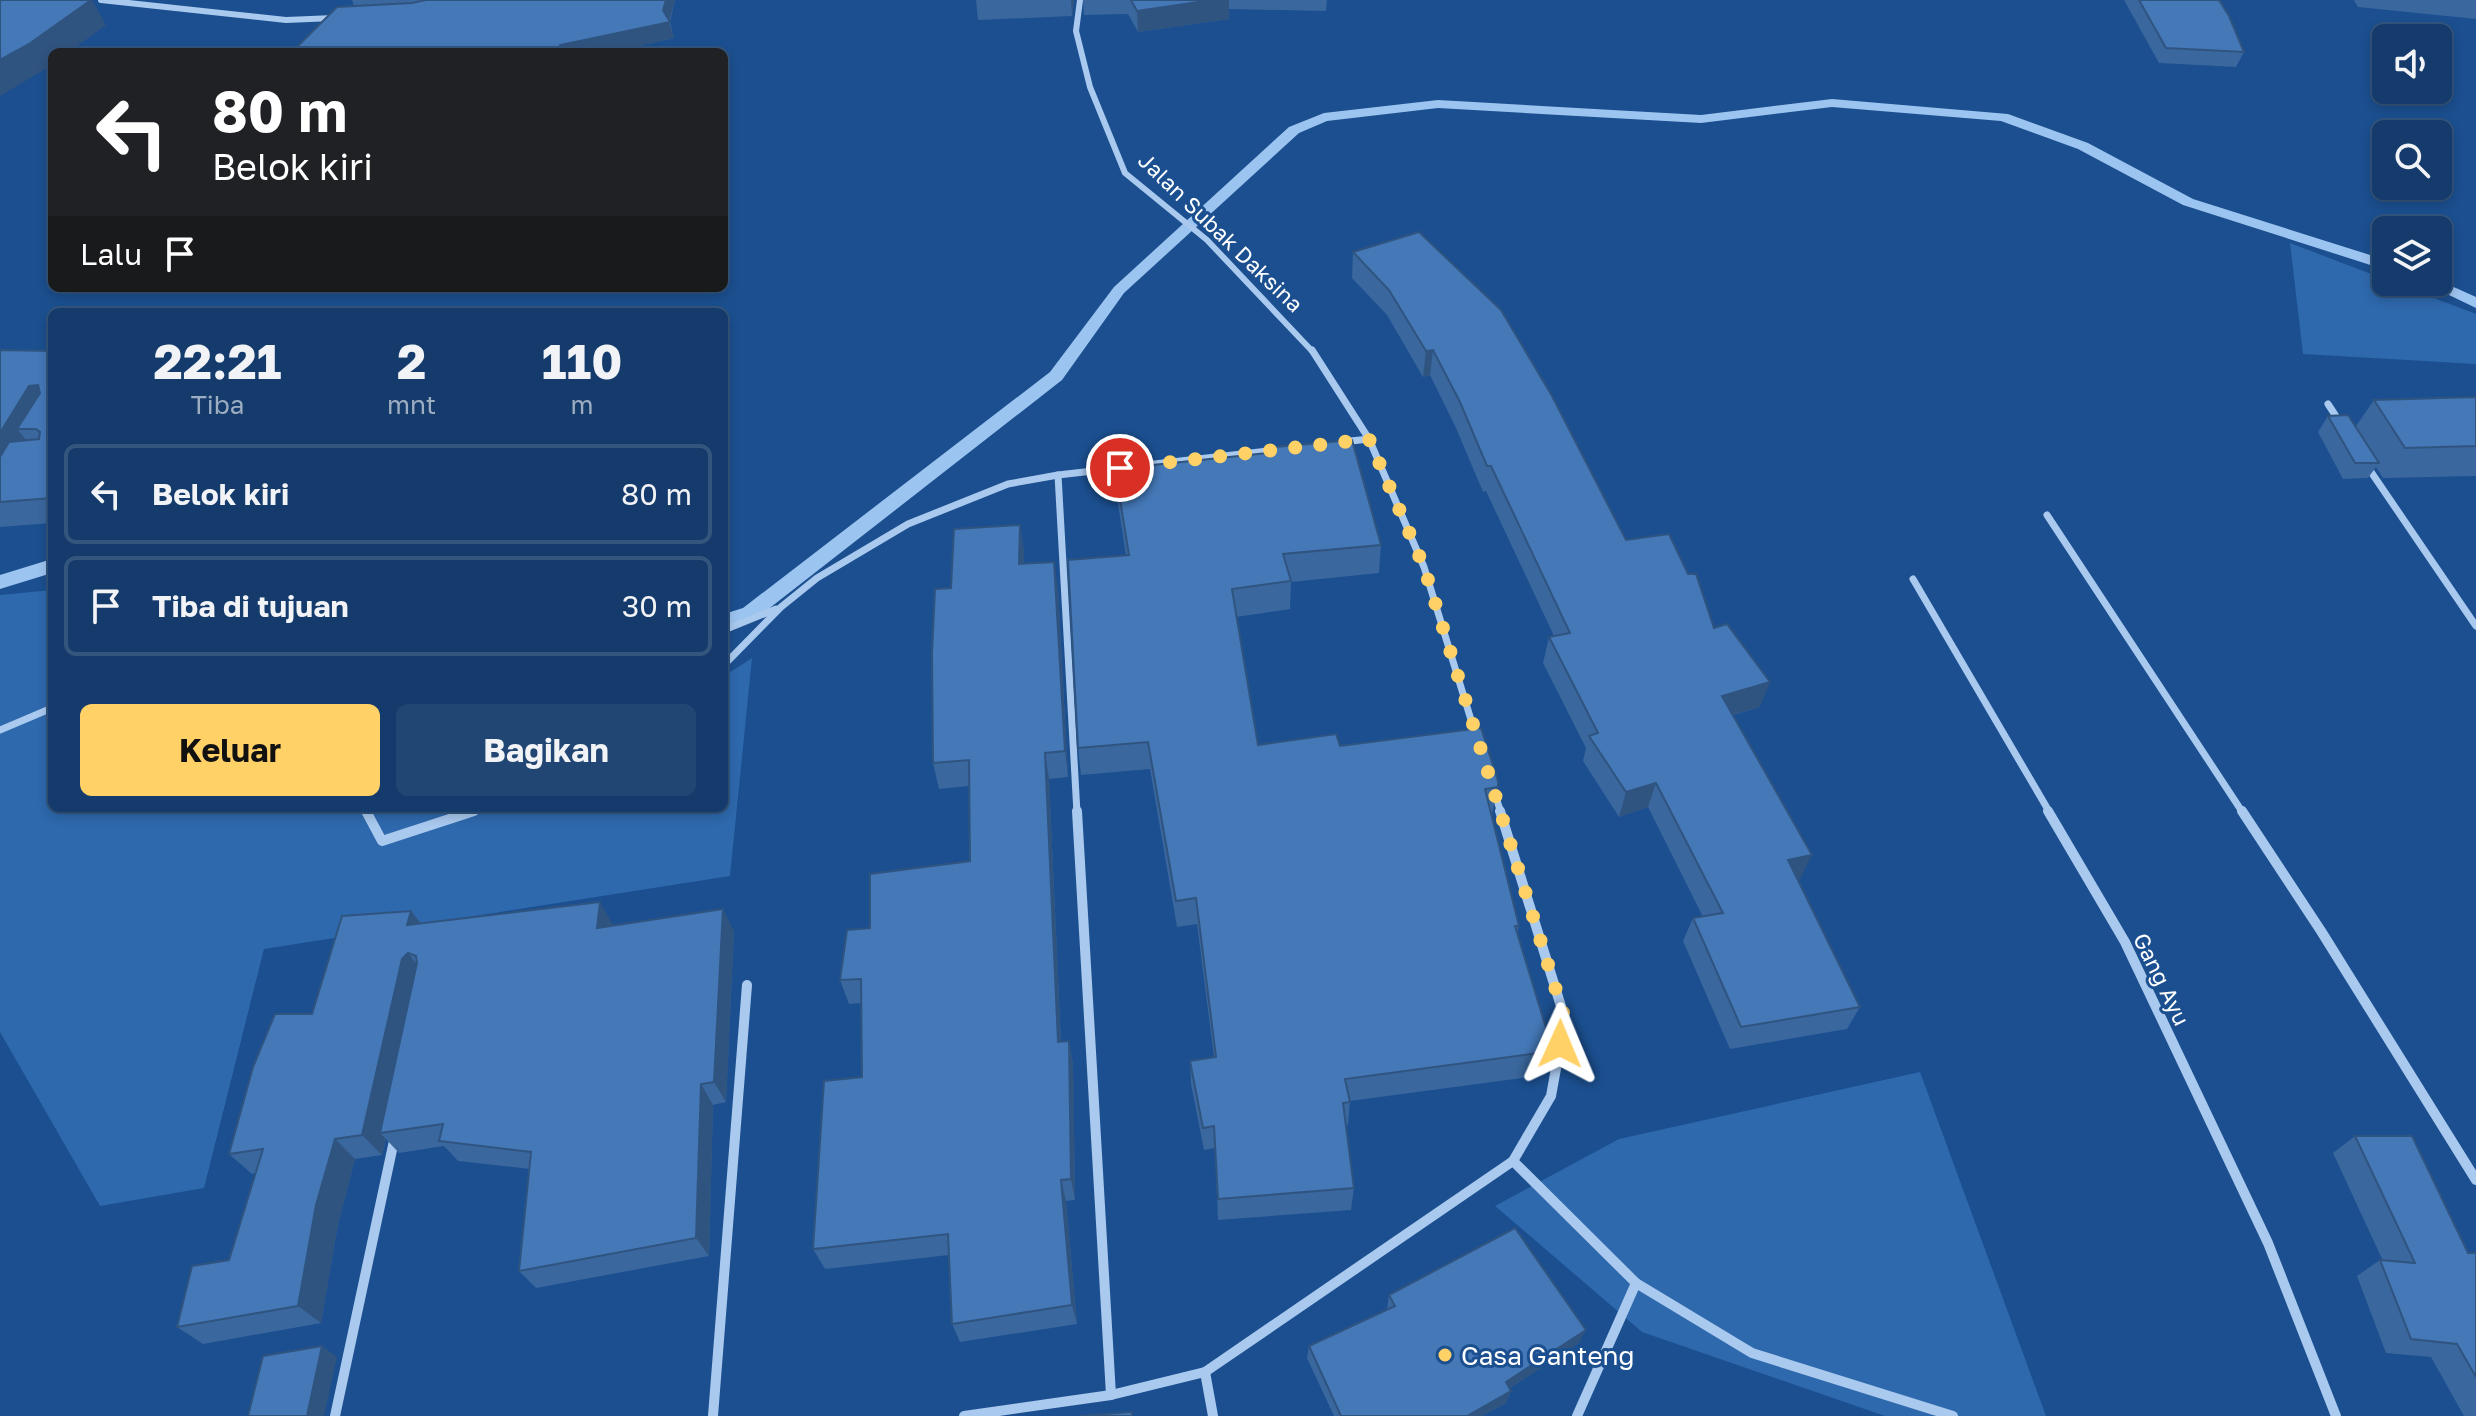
<!DOCTYPE html>
<html lang="id">
<head>
<meta charset="utf-8">
<style>
  :root { --surface:#143b6b; --page:#214673; --text:#f1f3f6; --muted:#9dadc1; --line:#33557e; --accent:#ffd166 }
  body { margin:0; font-family:"Golos Text",sans-serif; background:var(--page); color:var(--text); height:100vh; display:flex; flex-direction:column; font-size:30px; white-space:nowrap }
  * { box-sizing:border-box; margin:0 }
  p { font-size:26px; color:var(--muted) }
  .icon { flex:none; width:44px; height:44px; fill:none; stroke:currentColor; stroke-width:2; stroke-linecap:round; stroke-linejoin:round }
  .map { position:relative; flex:1; overflow:hidden }
  .details { position:absolute; left:48px; top:308px; width:680px; height:504px; display:flex; flex-direction:column; background:var(--surface); border-radius:12px; box-shadow:0 4px 12px #0003,0 0 0 2px var(--line) }
  .details>* { flex:none }
  .top-card { position:absolute; left:48px; top:48px; width:680px; height:244px; border-radius:12px; box-shadow:0 4px 12px #0003,0 0 0 2px var(--line); background:#202124; color:#fff; overflow:hidden }
  .tools { position:absolute; left:2372px; top:24px; display:grid; gap:16px }
  .tools a { display:grid; place-items:center; width:80px; height:80px; border-radius:12px; background:var(--surface); box-shadow:0 4px 12px #0003,0 0 0 2px var(--line); font-size:40px }
  .pin { position:absolute; display:grid; place-items:center; width:68px; height:68px; color:#fff; margin:-34px; border:4px solid #fff; border-radius:50%; box-shadow:0 2px 8px #0007 }
  .me { position:absolute; width:88px; margin:-44px; rotate:1deg; stroke-linejoin:round; filter:drop-shadow(0 0 6px #0008) }
  .turn { display:flex; align-items:center; gap:28px; height:168px; padding:0 32px; font-size:36px }
  .turn .icon { width:104px; height:104px; stroke-width:2.5 }
  .turn b { display:block; font-size:56px; line-height:68px }
  .then { display:flex; align-items:center; height:76px; padding:0 32px; background:#0003; gap:16px; font-size:30px }
  .eta { display:flex; justify-content:space-evenly; align-items:center; height:136px; text-align:center }
  .eta b { font-size:48px; font-weight:700; line-height:56px }
  .primary-button { display:flex; gap:16px; margin-top:auto; padding:16px 32px }
  .primary-button a { flex:1; height:92px; border-radius:12px; background:var(--accent); color:#111; font-size:32px; font-weight:700; line-height:92px; text-align:center }
  .primary-button a+a { background:var(--page); color:var(--text) }
  ul { padding:0; list-style:none }
  li { display:flex; align-items:center; gap:24px; height:100px; margin:0 16px 12px; padding:0 16px; border:4px solid var(--line); border-radius:12px }
  li div { flex:1 }
  li b { display:block; font-size:30px }
  li em { font-style:normal }
  .map>svg:first-child { display:block }
</style>
</head>
<body>
<div class="map">
<svg width="2476" height="1416" viewBox="0 0 2476 1416">
  <rect width="100%" height="100%" fill="#1b4f8f"/>
  <!-- green -->
  <g fill="#2e69ad">
    <path d="M2290 243 2476 314V364L2303 354Z"/>
    <path d="M52 590V808H724V676L752 658 730 876 264 949 204 1188 100 1206 0 1032V595Z"/>
    <path d="M1920 1072 2046 1416H1885L1642 1332 1495 1206 1619 1139Z"/>
  </g>
  <g fill="none" stroke-linecap="round" stroke-linejoin="round">
    <!-- stream -->
    <g fill="#9cc4f0" fill-rule="evenodd">
      <path d="M1832 99 2008 114 2088 143 2193 199 2386 260V270L2183 205 2078 149 2001 121 1832 107 1701 123 1438 108 1327 121 1299 133 1124 293 1062 380 757 618 724 628V614L743 608 1050 372 1114 287 1289 127 1324 113 1438 100 1701 115Z"/>
      <path d="M2438 280 2476 297V308L2422 282Z"/>
      <path d="M52 559V573L0 589V575Z"/>
    </g>
    <!-- street-far2 -->
    <g stroke="#a9c9ee" stroke-width="6">
      <path d="M101 0 286 20 334 18"/>
      <path d="M1080 0 1076 31 1090 87 1125 173 1207 240 1313 352"/>
    </g>
    <!-- street-far1 -->
    <g stroke="#a9c9ee" stroke-width="7">
      <path d="M1312 350 1369 439 1424 567 1476 736"/>
      <path d="M2328 404 2341 424"/>
      <path d="M1342 442 1369 439"/>
      <path d="M2367 466 2476 626"/>
      <path d="M1058 475 1077 813"/>
      <path d="M2047 515 2243 813"/>
      <path d="M1913 579 2050 813"/>
      <path d="M724 630 776 609"/>
      <path d="M724 665 781 607 817 578 908 524 1008 484 1058 475 1285 449"/>
      <path d="M0 730 52 708"/>
      <path d="M1494 791 1501 813"/>
      <path d="M364 808 367 813"/>
      <path d="M468 813 483 808"/>
    </g>
    <!-- street -->
    <g stroke="#a9c9ee" stroke-width="10">
      <path d="M366 811 382 841 474 811"/>
      <path d="M1077 811 1111 1395"/>
      <path d="M2048 811 2125 942 2268 1243 2336 1416"/>
      <path d="M2242 811 2321 931 2476 1180"/>
      <path d="M1513 1161 1636 1283 1752 1353 1953 1416"/>
      <path d="M1205 1372 1213 1416"/>
      <path d="M335 1416 395 1136"/>
      <path d="M713 1416 747 985"/>
      <path d="M964 1416 1111 1395 1205 1372 1513 1161 1551 1096 1565 1019 1500 811"/>
      <path d="M1577 1416 1636 1283"/>
    </g>
  </g>
  <!-- wall -->
  <g fill="#3a679d">
    <path d="M352 0H675L670 22 674 38 612 52H292L354 6Z"/>
    <path d="M976 0H1074L1072 16 978 20Z"/>
    <path d="M1083 0H1327L1326 11 1229 9V19L1138 32 1128 14 1084 15Z"/>
    <path d="M2124 0H2219L2244 52 2236 67 2159 63Z"/>
    <path d="M2354 0H2476V19L2358 7Z"/>
    <path d="M1353 252 1626 540 1714 628 1760 707 1733 715 1800 879H1798L1860 1007 1847 1029 1730 1049 1683 941 1693 918 1703 917 1648 807 1619 817 1583 761 1586 748 1543 663 1549 637 1554 636 1486 491 1483 492 1456 428 1430 375 1423 377 1387 315 1352 278Z"/>
    <path d="M0 350 52 351V523L0 527Z"/>
    <path d="M2476 397V476L2383 478 2376 467 2368 478 2343 479 2318 432 2328 416 2356 426 2374 400Z"/>
    <path d="M1275 447 1381 545 1379 573 1291 582 1290 609 1236 617 1258 745 1340 746 1498 787 1492 814H1491L1519 926 1517 933 1553 1051 1545 1075 1350 1101 1348 1125H1346L1354 1188 1351 1210 1218 1220 1215 1148 1204 1150 1191 1084 1190 1061 1214 1057 1197 924 1177 927 1150 769 1081 775 1078 748 1126 556 1117 497 1115 469 1275 452Z"/>
    <path d="M1020 525 1024 552 1023 564 1058 589 1068 777 1049 779 1061 1042 1069 1041 1073 1064 1075 1200 1066 1201 1077 1324 960 1342 952 1324 949 1255 825 1269 813 1249 862 1077V1003L849 1004 840 980 870 928 970 861 969 786 939 789 933 763 951 588Z"/>
    <path d="M411 911 421 923 613 925 734 931 726 1102 713 1105 709 1256 536 1288 519 1271 530 1169 458 1161 444 1146 399 1153 386 1139 382 1155 355 1159 338 1224 321 1323 203 1344 177 1327 229 1260 255 1173 252 1174 229 1154 312 1014Z"/>
    <path d="M2355 1136 2468 1253H2476V1416H2464L2431 1357 2386 1353 2357 1276 2380 1260 2383 1261 2333 1153Z"/>
    <path d="M1389 1295 1579 1343 1510 1388 1511 1391 1506 1403 1482 1416H1334L1307 1358 1309 1346 1387 1310Z"/>
  </g>
  <!-- shaded-wall -->
  <g fill="#305480">
    <path d="M92 0 106 25 69 52H52V65L0 96V60Z"/>
    <path d="M666 0H675L669 22 674 38 612 52H557L560 45 663 10Z"/>
    <path d="M1071 0H1074L1072 16Z"/>
    <path d="M1212 0H1229V19L1138 32 1137 11Z"/>
    <path d="M1433 350 1430 375 1423 377 1426 351Z"/>
    <path d="M38 385 52 404 17 429 28 442 0 488V433L29 386Z"/>
    <path d="M1020 525 1024 552 1023 591 1019 564Z"/>
    <path d="M1054 562 1058 589 1068 777 1065 751Z"/>
    <path d="M1770 682 1760 707 1713 720 1722 696Z"/>
    <path d="M1045 753 1049 779 1062 1065 1058 1042Z"/>
    <path d="M1656 783 1648 807 1619 817 1626 792Z"/>
    <path d="M1812 855 1800 879 1777 883 1788 860Z"/>
    <path d="M600 902 613 925 610 950 597 928Z"/>
    <path d="M723 909 734 931 726 1102 714 1082Z"/>
    <path d="M411 911 428 933 407 925Z"/>
    <path d="M408 953 425 975 380 1133 386 1139 382 1155 362 1135 402 959Z"/>
    <path d="M1069 1041 1073 1064 1075 1200 1071 1179Z"/>
    <path d="M701 1084 713 1105 709 1256 696 1238Z"/>
    <path d="M335 1139 355 1159 338 1224 321 1323 298 1306 316 1205Z"/>
    <path d="M1061 1180 1066 1201 1077 1324 1072 1305Z"/>
    <path d="M1586 1330 1579 1343 1501 1394 1506 1382Z"/>
    <path d="M322 1346 337 1357 324 1416H307Z"/>
    <path d="M1511 1391 1506 1403 1482 1416H1467Z"/>
  </g>
  <!-- building -->
  <g fill="#4478b7" stroke="#305480" stroke-width="2">
    <path d="M0 0H91L29 44 0 60Z"/>
    <path d="M426 0H666L663 10 670 22 560 45 557 52H292L337 7 412 3Z"/>
    <path d="M1131 0H1212L1137 11Z"/>
    <path d="M2139 0H2219L2229 16 2244 52 2166 48Z"/>
    <path d="M1419 232 1501 310 1552 396 1626 540 1669 534 1688 574H1696L1714 628 1727 624 1770 682 1722 696 1812 855 1788 860 1860 1007 1741 1027 1693 918 1723 913 1656 783 1626 792 1589 736 1598 733 1549 637 1570 633 1491 466H1487L1460 402 1433 350 1426 351 1389 290 1353 252Z"/>
    <path d="M0 350 52 351V498L0 502V457L9 442 39 439 40 432 36 429H17L40 393 38 385 29 386 0 433Z"/>
    <path d="M2476 397V446L2405 448 2374 400Z"/>
    <path d="M2348 415 2379 463H2355L2328 416Z"/>
    <path d="M1352 440 1381 545 1283 554 1291 581 1232 589 1258 745 1336 734 1340 746 1481 728 1498 781V787L1485 789 1519 926H1515L1553 1051 1345 1079 1350 1102 1343 1103 1354 1188 1218 1199 1214 1126 1203 1128 1190 1061 1216 1057 1196 898 1176 901 1148 742 1078 748 1068 560 1129 555 1115 469 1276 452 1275 447Z"/>
    <path d="M1020 525 1019 564 1054 562 1065 751 1045 753 1058 1042 1069 1041 1071 1179 1061 1180 1072 1305 952 1324 948 1234 813 1249 824 1081 862 1077 861 979 840 980 847 930 870 928V874L970 861 969 760 933 763 932 653 935 589 951 588 954 529Z"/>
    <path d="M600 902 597 928 723 909 714 1082 701 1084 696 1238 519 1271 531 1152 439 1141 443 1124 380 1133 417 963 416 956 408 953 402 959 362 1135 335 1139 316 1205 298 1306 177 1327 192 1266 229 1260 263 1149 229 1154 253 1067 275 1014H312L342 916 411 911 407 925Z"/>
    <path d="M2355 1136H2412L2468 1253H2476V1377L2457 1344 2411 1339 2380 1260 2415 1263Z"/>
    <path d="M1515 1228 1586 1330 1506 1382 1511 1391 1467 1416H1341L1309 1346 1395 1306 1389 1295Z"/>
    <path d="M322 1346 307 1416H248L263 1356Z"/>
    <path d="M1132 1412V1416H1080Z"/>
  </g>
  <g fill="none" stroke-linecap="round" stroke-linejoin="round">
    <!-- route -->
    <path stroke="#ffd166" stroke-width="14" stroke-dasharray="0 25.2" d="M1120 468 1369 439 1424 567 1565 1019 1560 1044"/>
  </g>
  <!-- markers -->
  <circle fill="#ffd166" stroke="#1b4f8f" stroke-width="3" cx="1445" cy="1355" r="8"/>
  <g text-anchor="middle" dominant-baseline="central" stroke-width="6" stroke-linejoin="round" paint-order="stroke">
    <!-- street labels -->
    <g font-size="22" fill="#fff" stroke="#1b4f8f">
      <text transform="translate(1221 232) rotate(44)">Jalan Subak Daksina</text>
      <text transform="translate(2162 979) rotate(64)">Gang Ayu</text>
    </g>
    <!-- near-poi labels -->
    <g font-size="26" fill="#fff" stroke="#1b4f8f" text-anchor="start">
      <text x="1461" y="1355">Casa Ganteng</text>
    </g>
  </g>
</svg>
<div class="tools">
<a><svg class="icon" aria-label="sound" viewBox="0 0 24 24"><path d="M4 9h4l5-4v14l-5-4H4zM17 9q2 3 0 6"/></svg></a>
<a><svg class="icon" aria-label="search" viewBox="0 0 24 24"><circle cx="10" cy="10" r="6"/><path d="M15 15l6 6"/></svg></a>
<a><svg class="icon" aria-label="layers" viewBox="0 0 24 24"><path d="M12 4l9 5-9 5-9-5zM3 14l9 5 9-5"/></svg></a>
</div>
<div class="pin" style="left:1120px;top:468px;background:#d93025"><svg class="icon" aria-label="arrive" viewBox="0 0 24 24"><path d="M6 21V4h12l-3 4 3 4H6"/></svg></div>
<svg class="me" style="left:1560px;top:1044px" viewBox="-20 -20 40 40"><path d="M0-17L14 15 0 8-14 15z" fill="#ffd166" stroke="#fff" stroke-width="4"/></svg>
<div class="top-card">
<div class="turn"><svg class="icon" aria-label="left" viewBox="0 0 24 24"><path d="M17 20v-9H6M10 6l-5 5 5 5"/></svg><div><b>80 m</b>Belok kiri</div></div>
<div class="then">Lalu<svg class="icon" aria-label="arrive" viewBox="0 0 24 24"><path d="M6 21V4h12l-3 4 3 4H6"/></svg></div>
</div>
<section class="details">
<div class="eta">
<div><b>22:21</b><p>Tiba</p></div>
<div><b>2</b><p>mnt</p></div>
<div><b>110</b><p>m</p></div>
</div>
<ul>
<li><svg class="icon" aria-label="left" viewBox="0 0 24 24"><path d="M17 20v-9H6M10 6l-5 5 5 5"/></svg><div><b>Belok kiri</b></div><em>80 m</em></li>
<li><svg class="icon" aria-label="arrive" viewBox="0 0 24 24"><path d="M6 21V4h12l-3 4 3 4H6"/></svg><div><b>Tiba di tujuan</b></div><em>30 m</em></li>
</ul>
<div class="primary-button"><a>Keluar</a><a>Bagikan</a></div>
</section>
</div>
</body>
</html>
